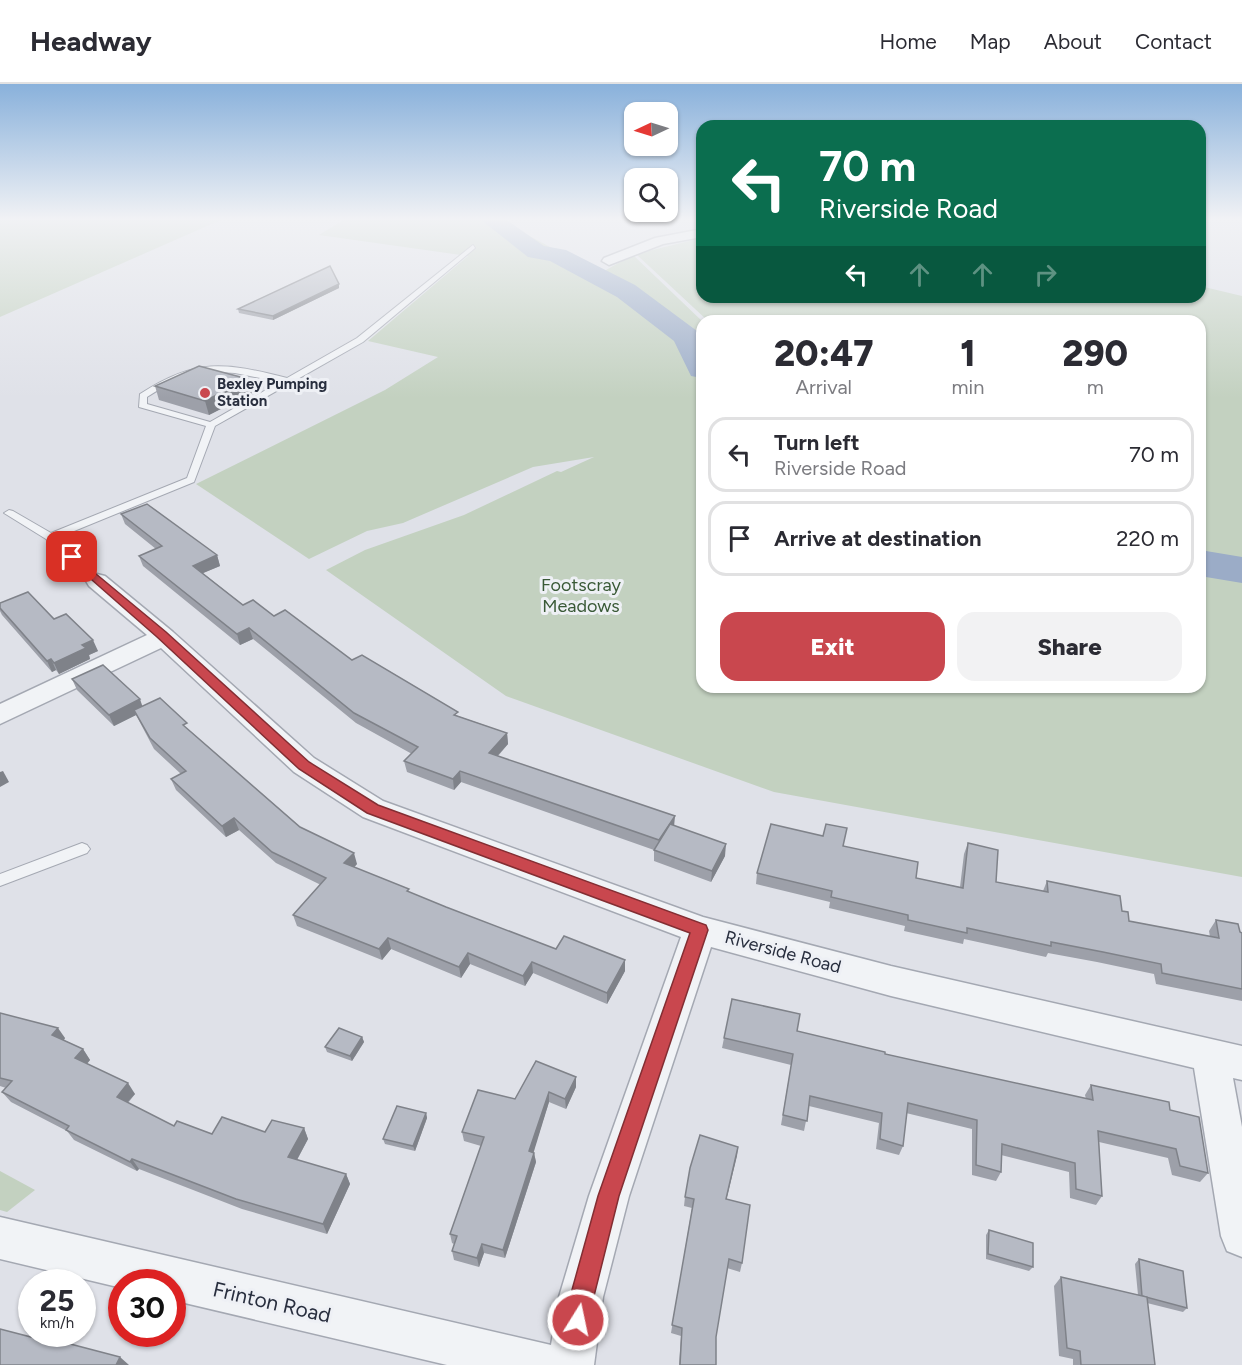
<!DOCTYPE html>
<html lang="en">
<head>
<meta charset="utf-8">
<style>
  :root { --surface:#fff; --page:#f2f2f3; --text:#2b2b33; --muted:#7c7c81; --line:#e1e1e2; --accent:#c9474e }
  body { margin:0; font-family:Figtree,sans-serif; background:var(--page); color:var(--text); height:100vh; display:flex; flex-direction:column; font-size:22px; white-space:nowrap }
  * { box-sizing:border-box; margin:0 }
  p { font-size:20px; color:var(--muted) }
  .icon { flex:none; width:33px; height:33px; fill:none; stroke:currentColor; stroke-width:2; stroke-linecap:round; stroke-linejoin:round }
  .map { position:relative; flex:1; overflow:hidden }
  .panel { position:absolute; left:696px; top:231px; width:510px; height:378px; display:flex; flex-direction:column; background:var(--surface); border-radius:18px; box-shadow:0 2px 4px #0004 }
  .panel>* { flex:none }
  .top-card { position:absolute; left:696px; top:36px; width:510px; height:183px; border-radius:18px; box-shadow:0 2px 4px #0004; background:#0b6e4f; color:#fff; overflow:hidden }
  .needle { width:39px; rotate:266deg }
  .buttons { position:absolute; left:624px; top:18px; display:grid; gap:12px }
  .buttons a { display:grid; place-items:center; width:54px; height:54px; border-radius:12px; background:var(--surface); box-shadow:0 2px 4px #0004; font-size:30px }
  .speed { position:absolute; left:18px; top:1185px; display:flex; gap:12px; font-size:30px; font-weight:700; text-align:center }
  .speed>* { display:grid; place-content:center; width:78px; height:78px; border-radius:50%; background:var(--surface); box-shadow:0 2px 4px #0004; line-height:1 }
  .speed small { font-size:15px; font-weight:400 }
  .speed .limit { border:9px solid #d22; background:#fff; color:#111 }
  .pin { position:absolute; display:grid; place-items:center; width:51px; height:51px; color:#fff; margin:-26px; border-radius:12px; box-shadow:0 3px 9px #0006 }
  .me { position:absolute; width:66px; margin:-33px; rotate:10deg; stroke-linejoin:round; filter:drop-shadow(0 0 4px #0008) }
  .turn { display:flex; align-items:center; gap:21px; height:126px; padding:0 24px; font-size:27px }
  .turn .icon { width:78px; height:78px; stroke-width:2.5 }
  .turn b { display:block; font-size:42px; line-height:51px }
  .lanes { display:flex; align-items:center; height:57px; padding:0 24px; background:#0003; justify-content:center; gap:30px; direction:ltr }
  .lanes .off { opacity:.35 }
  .eta { display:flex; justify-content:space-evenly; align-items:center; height:102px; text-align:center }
  .eta b { font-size:36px; font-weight:800; line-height:42px }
  .primary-button { display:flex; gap:12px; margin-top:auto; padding:12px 24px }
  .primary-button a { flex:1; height:69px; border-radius:18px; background:var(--accent); color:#fff; font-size:24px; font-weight:800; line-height:69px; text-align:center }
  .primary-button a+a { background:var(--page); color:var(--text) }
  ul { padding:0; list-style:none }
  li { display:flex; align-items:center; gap:18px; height:75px; margin:0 12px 9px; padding:0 12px; border:3px solid var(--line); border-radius:18px }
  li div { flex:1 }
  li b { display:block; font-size:22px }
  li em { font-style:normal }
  header { display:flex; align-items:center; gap:36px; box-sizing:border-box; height:84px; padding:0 30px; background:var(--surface); border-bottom:2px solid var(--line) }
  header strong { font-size:28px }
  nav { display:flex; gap:33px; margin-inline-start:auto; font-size:21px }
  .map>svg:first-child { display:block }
</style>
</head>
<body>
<header>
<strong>Headway</strong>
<nav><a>Home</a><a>Map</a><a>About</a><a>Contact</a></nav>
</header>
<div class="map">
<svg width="1242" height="1281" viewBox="0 0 1242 1281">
  <rect width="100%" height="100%" fill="#dfe1e8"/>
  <!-- green -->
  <g fill="#c3d1c0">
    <path d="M0 135H223L0 233Z"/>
    <path d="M345 135H497L592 185H576L588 196 633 171 702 237V603H1200V237H708L636 170 702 154V213H1200V202L1242 212V793L774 708 506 612 326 486 365 466 464 431 557 387 561 388 594 373 533 383 403 439 367 447 309 475 196 400 385 306 438 273 368 257 468 172 319 151Z"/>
    <path d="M0 1087 35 1106 7 1128 0 1126Z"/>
  </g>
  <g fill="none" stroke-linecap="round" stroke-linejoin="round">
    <!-- river -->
    <g fill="#9bacc7" fill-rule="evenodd">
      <path d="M480 135H505L544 162 566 166 635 201 697 247 702 254V294L691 292 674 257 617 213 550 177 528 173Z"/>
      <path d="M1200 466 1242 473V499L1200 492Z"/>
    </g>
    <defs>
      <g id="lane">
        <path d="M473 161 475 164 363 258 215 342 194 398 57 454 101 495V499H93L46 455 4 429 9 426 13 427 51 449 187 394 206 342 139 323 140 310C196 274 224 278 287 294L357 254ZM203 287 235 289 280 298 210 338 147 320V313C165 302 182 290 203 287Z"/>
        <path d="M82 759 87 761 90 765 87 769 0 802V790Z"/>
      </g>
      <g id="street">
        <path d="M702 145V153L663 160 609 181 602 177 604 174 655 154Z"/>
        <path d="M97 490 105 492 173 548 314 674 383 717 703 833 891 882 1242 962V996L1233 994 1242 1043V1173L1227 1167 1221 1152 1194 984 891 912 711 863 629 1112 603 1213 594 1281H447L172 1216V1198H122V1204L0 1175V1133L551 1261 559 1213 589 1112 681 853 363 733 294 688 161 564 0 640V620L147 551 89 502 86 497 89 492Z"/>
      </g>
    </defs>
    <!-- lane casing -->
    <use href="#lane" stroke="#a4a8b2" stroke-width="2"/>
    <!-- street casing -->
    <use href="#street" stroke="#a4a8b2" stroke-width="3"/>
    <!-- lane -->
    <use href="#lane" fill="#f1f3f6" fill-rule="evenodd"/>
    <!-- street -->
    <use href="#street" fill="#f1f3f6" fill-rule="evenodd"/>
  </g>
  <!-- wall -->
  <g fill="#9da0a9">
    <path d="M339 200V204L273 236 239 229 238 225Z"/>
    <path d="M155 302 252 309 209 331 159 316Z"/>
    <path d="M121 430 217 471 220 482 203 489 243 521 274 532 352 576 458 632 507 649 508 660 498 672 674 742 725 772 711 798 654 777V766L461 698 454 706 407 688 404 677 412 670 356 639 253 555 240 561 143 482 139 472 156 465 125 440Z"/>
    <path d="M0 519 54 535 98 567 89 571 90 575 59 590 56 586 52 588 2 531 0 527Z"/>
    <path d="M72 595 142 622 189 646 300 743 357 780 354 783 409 808 446 823 556 865 625 887 607 920 533 889 525 902 470 880 461 894 391 865 382 876 297 842 293 831 321 801 276 779 239 746 226 753 176 706 171 695 181 690 154 665 136 631 114 642 77 606Z"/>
    <path d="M968 759 996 798 1043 807 1047 797 1122 827 1129 837 1210 853 1209 847 1216 836 1242 849V917L1156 900 1154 890 1097 878 1048 869 1046 873 964 855 963 860 904 847 905 842 829 824 830 818 756 800 757 789 843 762 916 794 960 803 964 770Z"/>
    <path d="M0 929 65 954 64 956 83 965 90 976 87 980 135 1010 128 1019 174 1042 212 1050 265 1048 304 1044 308 1055 297 1076 346 1090 350 1100 327 1150 242 1125 139 1085 137 1087 74 1056 67 1047 11 1018 2 1008 6 1004 0 1002Z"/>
    <path d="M797 947 885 970 1086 1015 1085 1011 1091 1001 1170 1026 1208 1089 1200 1098 1172 1091 1168 1074 1099 1058 1102 1112 1096 1121 1070 1114 1069 1088 1001 1071V1088L996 1097 972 1091V1045L906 1029 903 1062 899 1071 876 1065 879 1039 809 1022 804 1047 781 1041 791 981 722 964 724 954Z"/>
    <path d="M362 953 364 958 352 977 327 968 325 963Z"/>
    <path d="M536 977 576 1003 566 1025 549 1018 533 1068 534 1069 536 1078 505 1174 484 1169 479 1183 454 1176 452 1167 454 1160 452 1159 450 1150 481 1062 464 1057 462 1048 515 1015Z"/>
    <path d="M426 1029 427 1034 415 1067 385 1060 383 1055Z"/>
    <path d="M738 1063 726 1116 742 1179 740 1188 727 1184 716 1253V1281H679L681 1252 671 1249 692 1124 684 1122 685 1113Z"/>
    <path d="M989 1146 1033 1183 1029 1187 986 1175V1151Z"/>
    <path d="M1139 1175 1187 1224 1183 1228 1147 1219 1155 1281H1073V1275L1059 1272 1054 1202 1061 1193 1138 1211 1135 1180Z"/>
  </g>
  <!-- shaded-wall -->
  <g fill="#7f8289">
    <path d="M339 200V204L273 236V232Z"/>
    <path d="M248 295 252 309 209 331 205 317Z"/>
    <path d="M217 471 220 482 196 492 193 482Z"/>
    <path d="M249 544 253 555 240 561 237 550Z"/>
    <path d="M93 556 98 567 89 571 90 575 59 590 54 579 82 561Z"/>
    <path d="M51 575 56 586 52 588 47 577Z"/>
    <path d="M140 615 144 627 134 626 136 631 114 642 109 631Z"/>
    <path d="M507 649 508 660 490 680 489 669Z"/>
    <path d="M3 687 9 698 0 703V688Z"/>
    <path d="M460 687 461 698 454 706 453 695Z"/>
    <path d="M675 732 674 743 658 768 659 756Z"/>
    <path d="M234 734 239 746 226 753 222 742Z"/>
    <path d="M726 760 725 772 711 798 712 787Z"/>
    <path d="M354 769 357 780 347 791 344 779Z"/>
    <path d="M388 854 391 865 382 876 379 865Z"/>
    <path d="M468 869 470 880 461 894 459 883Z"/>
    <path d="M625 876V887L607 920V909Z"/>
    <path d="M532 878 533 889 525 902 523 892Z"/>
    <path d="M58 944 65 954 60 962 52 951Z"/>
    <path d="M362 953 364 958 352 977 350 972Z"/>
    <path d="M83 965 90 976 82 985 75 974Z"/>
    <path d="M576 993V1003L566 1025 565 1015Z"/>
    <path d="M128 999 135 1010 123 1023 117 1013Z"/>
    <path d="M549 1008V1018L531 1077 529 1067Z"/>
    <path d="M426 1029 427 1034 415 1067 413 1062Z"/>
    <path d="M304 1044 308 1055 293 1083 288 1073Z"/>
    <path d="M738 1063 737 1072 724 1125 726 1115Z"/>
    <path d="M534 1069 536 1078 505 1174 503 1166Z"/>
    <path d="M132 1075 139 1085 137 1087 130 1078Z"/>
    <path d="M346 1090 350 1100 327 1150 323 1140Z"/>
    <path d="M482 1160 484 1169 479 1183 477 1174Z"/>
    <path d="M120 1273 129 1281H116Z"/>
  </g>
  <!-- building -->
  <g fill="#b6bac4" stroke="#7f8289" stroke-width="1.5">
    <path d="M330 182 339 200 273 232 238 225Z"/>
    <path d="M199 282 248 295 205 317 155 302Z"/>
    <path d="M147 420 217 471 193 482 243 521 253 516 274 532 285 526 352 576 362 571 458 628 454 631 507 649 489 669 675 732 659 756 460 687 453 695 404 677 418 663 354 629 249 544 237 550 139 472 162 462 121 430Z"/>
    <path d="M28 508 54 535 66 530 93 556 82 561 86 564 54 579 51 575 47 577 0 524V519Z"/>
    <path d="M103 581 140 615 109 631 72 595Z"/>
    <path d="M160 614 187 639 183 641 300 743 354 769 344 779 409 805 407 807 446 823 556 865 564 852 625 876 607 909 532 878 523 892 468 869 459 883 388 854 379 865 293 831 326 794 272 768 234 734 222 742 171 695 186 687 150 654 134 626Z"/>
    <path d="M670 740 726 760 712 787 654 766Z"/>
    <path d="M771 740 823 752 826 740 847 744 843 762 918 778 916 794 963 804 968 759 998 766 996 798 1048 808 1047 797 1120 812 1122 827 1128 828 1129 837 1219 854 1216 836 1238 840 1240 848 1242 849V905L1162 889 1161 880 1103 868 1051 858V862L967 844V849L908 836V831L831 813 832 807 757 789Z"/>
    <path d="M732 915 800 930 797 947 885 968V970L1093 1016 1091 1001 1169 1018 1170 1026 1199 1033 1208 1089 1180 1082 1176 1065 1098 1047 1102 1112 1076 1105 1075 1079 1002 1060 1001 1088 976 1081 977 1036 908 1019 903 1062 880 1055 882 1029 810 1012 807 1037 783 1031 793 970 724 954Z"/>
    <path d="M0 929 58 944 52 951 83 965 75 974 128 999 117 1013 174 1042 177 1037 212 1050 222 1033 265 1048 272 1036 304 1044 288 1073 346 1090 323 1140 236 1115 132 1075 130 1078 66 1046 69 1042 2 1008 12 997 0 994Z"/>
    <path d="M339 944 362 953 350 972 325 963Z"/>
    <path d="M536 977 576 993 565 1015 549 1008 529 1067 534 1069 503 1166 482 1160 477 1174 452 1167 457 1152 450 1150 484 1053 462 1048 478 1006 515 1015Z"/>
    <path d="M397 1022 426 1029 413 1062 383 1055Z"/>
    <path d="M700 1051 738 1063 726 1115 750 1121 742 1179 729 1175 716 1253V1281H680L682 1244 672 1241 694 1115 685 1113 690 1084Z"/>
    <path d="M989 1146 1033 1159V1183L988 1170Z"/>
    <path d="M1139 1175 1183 1187 1187 1224 1142 1212Z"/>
    <path d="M1061 1193 1147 1213 1155 1281H1081L1080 1267 1067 1264Z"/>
    <path d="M0 1245 31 1253 32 1250 120 1273 116 1281H0Z"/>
  </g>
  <!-- sky -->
  <linearGradient id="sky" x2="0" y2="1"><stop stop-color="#89b1db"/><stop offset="0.43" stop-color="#f1f2f5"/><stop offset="1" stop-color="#f1f2f5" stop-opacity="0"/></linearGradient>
  <rect width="1242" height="314" fill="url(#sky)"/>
  <!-- route -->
  <path fill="#c9474e" stroke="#832e33" stroke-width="1.5" d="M72 470 166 548 309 678 378 721 706 841 708 846 619 1112 586 1244 578 1247 570 1244 566 1236 570 1213 598 1112 690 849 367 729 299 685 157 553 68 475 66 473Z"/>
  <!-- markers -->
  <circle fill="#c9474e" stroke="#eef0f5" stroke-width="2" cx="205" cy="309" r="6"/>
  <g text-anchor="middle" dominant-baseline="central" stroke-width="6" stroke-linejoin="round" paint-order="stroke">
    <!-- far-poi labels -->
    <g font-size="15" font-weight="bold" fill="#282e3e" stroke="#eef0f5" text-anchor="start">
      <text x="217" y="300">Bexley Pumping<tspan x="217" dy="17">Station</tspan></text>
    </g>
    <!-- park labels -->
    <g font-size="18" fill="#395936" stroke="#eef0f5">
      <text x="581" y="501">Footscray<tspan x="581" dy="21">Meadows</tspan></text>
    </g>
    <!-- street labels -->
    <g font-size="18" fill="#282e3e" stroke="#eef0f5">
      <text transform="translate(783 868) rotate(15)">Riverside Road</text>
    </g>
    <!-- near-street labels -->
    <g font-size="21" fill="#282e3e" stroke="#eef0f5">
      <text transform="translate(272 1218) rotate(13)">Frinton Road</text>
    </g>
  </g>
</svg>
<div class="buttons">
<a><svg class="needle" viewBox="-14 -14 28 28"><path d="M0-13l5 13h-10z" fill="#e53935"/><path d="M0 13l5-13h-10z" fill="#7c7c81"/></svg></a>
<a><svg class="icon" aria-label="search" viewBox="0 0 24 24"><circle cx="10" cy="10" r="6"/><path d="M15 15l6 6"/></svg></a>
</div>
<div class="speed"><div>25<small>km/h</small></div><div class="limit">30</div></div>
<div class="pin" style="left:72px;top:473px;background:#d93025"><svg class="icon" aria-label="arrive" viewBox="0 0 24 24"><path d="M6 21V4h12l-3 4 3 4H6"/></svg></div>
<svg class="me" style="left:578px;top:1236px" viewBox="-20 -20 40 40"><circle r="17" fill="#c9474e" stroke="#fff" stroke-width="3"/><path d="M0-11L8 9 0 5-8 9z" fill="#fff"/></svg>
<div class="top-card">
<div class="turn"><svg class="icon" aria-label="left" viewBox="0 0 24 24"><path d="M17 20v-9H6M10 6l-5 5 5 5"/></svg><div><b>70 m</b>Riverside Road</div></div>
<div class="lanes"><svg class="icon" aria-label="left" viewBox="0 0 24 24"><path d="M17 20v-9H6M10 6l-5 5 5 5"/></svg><svg class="icon off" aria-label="ahead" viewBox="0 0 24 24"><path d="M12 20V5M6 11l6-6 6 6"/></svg><svg class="icon off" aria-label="ahead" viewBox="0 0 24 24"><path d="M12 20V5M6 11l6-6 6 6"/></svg><svg class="icon off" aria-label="right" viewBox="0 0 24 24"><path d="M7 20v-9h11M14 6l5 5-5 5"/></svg></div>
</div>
<section class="panel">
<div class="eta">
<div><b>20:47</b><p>Arrival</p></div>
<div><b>1</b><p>min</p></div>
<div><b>290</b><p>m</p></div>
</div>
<ul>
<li><svg class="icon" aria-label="left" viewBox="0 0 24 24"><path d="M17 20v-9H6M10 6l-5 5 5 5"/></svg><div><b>Turn left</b><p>Riverside Road</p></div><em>70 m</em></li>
<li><svg class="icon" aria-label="arrive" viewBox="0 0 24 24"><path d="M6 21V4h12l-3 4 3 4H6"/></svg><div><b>Arrive at destination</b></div><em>220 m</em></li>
</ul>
<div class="primary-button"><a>Exit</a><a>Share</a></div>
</section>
</div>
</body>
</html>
